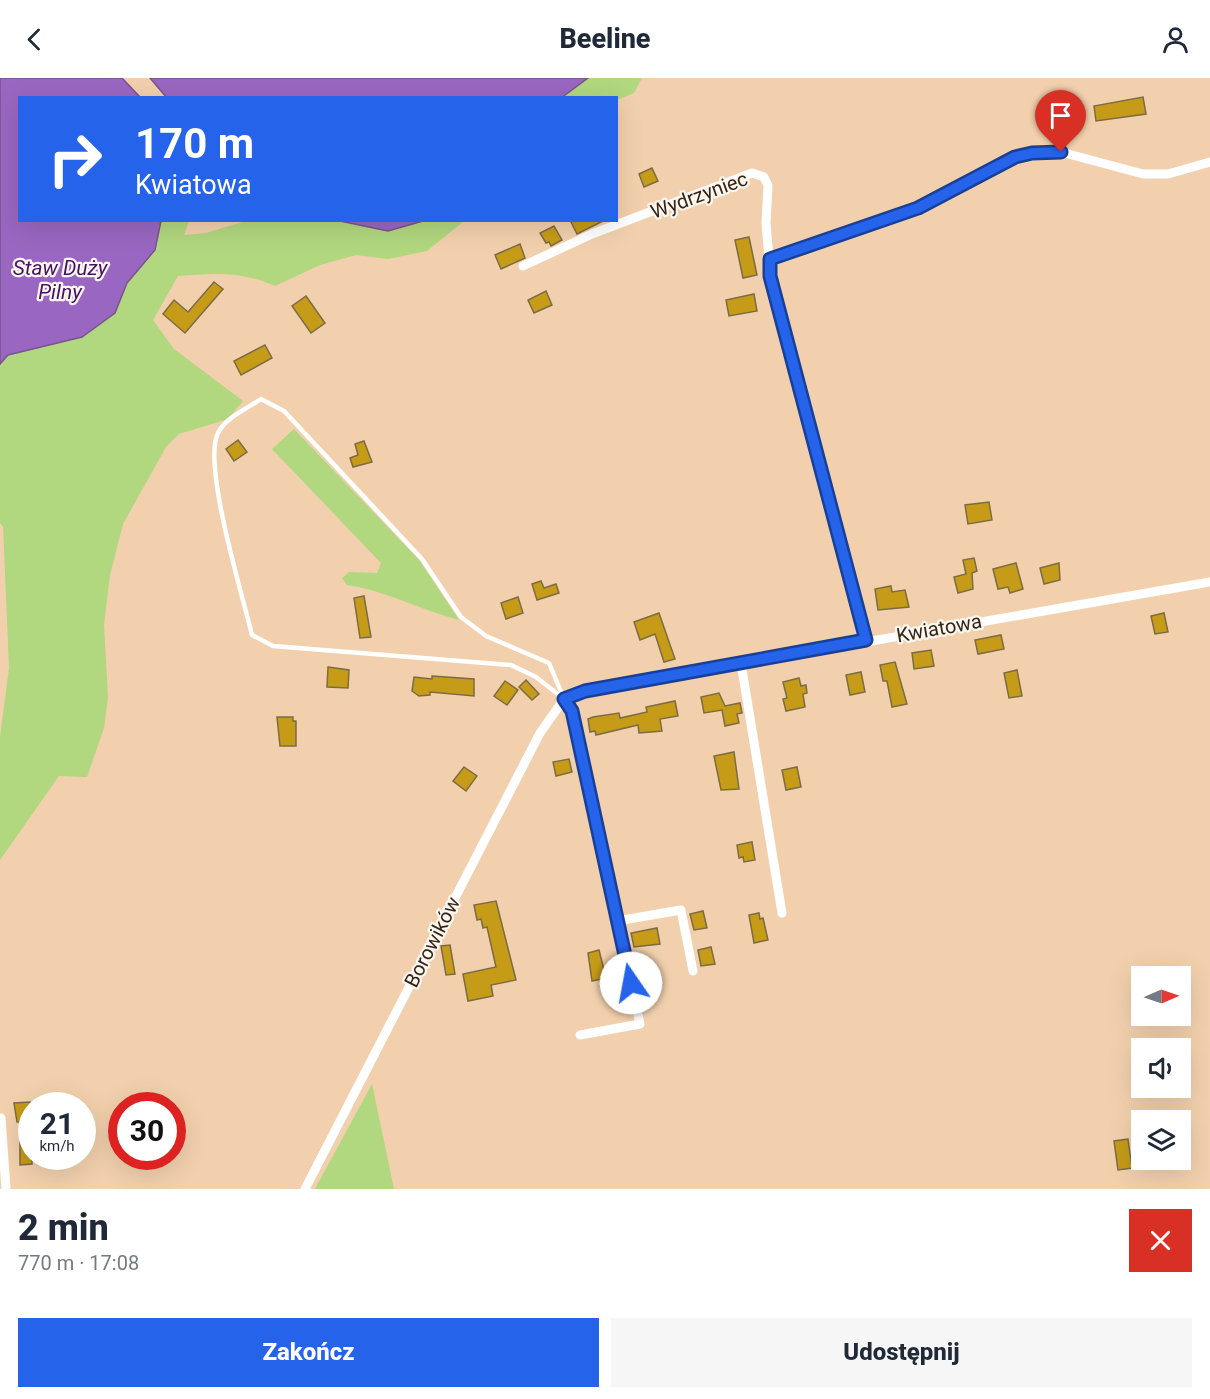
<!DOCTYPE html>
<html lang="pl">
<head>
<meta charset="utf-8">
<style>
  :root { --surface:#fff; --page:#f6f6f7; --text:#1f2937; --muted:#747a83; --accent:#2563eb }
  body { margin:0; font-family:Roboto,sans-serif; background:var(--page); color:var(--text); height:100vh; display:flex; flex-direction:column; font-size:22px; white-space:nowrap }
  * { box-sizing:border-box; margin:0 }
  p { font-size:20px; color:var(--muted) }
  .icon { flex:none; width:33px; height:33px; fill:none; stroke:currentColor; stroke-width:2; stroke-linecap:round; stroke-linejoin:round }
  .map { position:relative; height:1111px; overflow:hidden }
  .panel { display:flex; flex-direction:column; background:var(--surface); flex:1 }
  .panel>* { flex:none }
  .hud { position:absolute; left:18px; top:18px; width:600px; height:126px; border-radius:0px; box-shadow:0 6px 24px #0002; background:#2563eb; color:#fff; overflow:hidden }
  .needle { width:39px; rotate:88deg }
  .buttons { position:absolute; left:1131px; top:888px; display:grid; gap:12px }
  .buttons a { display:grid; place-items:center; width:60px; height:60px; border-radius:0px; background:var(--surface); box-shadow:0 6px 24px #0002; font-size:30px }
  .speed { position:absolute; left:18px; top:1014px; display:flex; gap:12px; font-size:30px; font-weight:700; text-align:center }
  .speed>* { display:grid; place-content:center; width:78px; height:78px; border-radius:50%; background:var(--surface); box-shadow:0 6px 24px #0002; line-height:1 }
  .speed small { font-size:15px; font-weight:400 }
  .speed .limit { border:9px solid #d22; background:#fff; color:#111 }
  .pin { position:absolute; display:grid; place-items:center; width:51px; height:51px; color:#fff; margin:-62px -26px; border-radius:50% 50% 50% 0; rotate:-45deg; box-shadow:0 0 6px #0007 }
  .pin .icon { rotate:45deg }
  .me { position:absolute; width:66px; margin:-33px; rotate:348deg; stroke-linejoin:round; filter:drop-shadow(0 0 4px #0008) }
  .turn { display:flex; align-items:center; gap:21px; height:126px; padding:0 18px; font-size:27px }
  .turn .icon { width:78px; height:78px; stroke-width:2.5 }
  .turn b { display:block; font-size:42px; line-height:51px }
  .round { display:grid; place-items:center; flex:none; width:63px; height:63px; border-radius:0px; background:var(--page) }
  .overview { display:flex; align-items:center; justify-content:space-between; height:102px; padding:0 18px }
  h1 { font-size:36px; font-weight:800; line-height:45px }
  .primary-button { display:flex; gap:12px; margin-top:auto; padding:12px 18px }
  .primary-button a { flex:1; height:69px; border-radius:0px; background:var(--accent); color:#fff; font-size:24px; font-weight:800; line-height:69px; text-align:center }
  .primary-button a+a { background:var(--page); color:var(--text) }
  header { display:flex; justify-content:space-between; align-items:center; height:78px; padding:0 18px; background:var(--surface); font-size:27px; font-weight:800 }
  .map>svg:first-child { display:block }
</style>
</head>
<body>
<header><svg class="icon" aria-label="back" viewBox="0 0 24 24"><path d="M15 5l-7 7 7 7"/></svg>Beeline<svg class="icon" aria-label="person" viewBox="0 0 24 24"><circle cx="12" cy="8" r="4"/><path d="M4 21q1-7 8-7t8 7"/></svg></header>
<div class="map">
<svg width="1210" height="1111" viewBox="0 0 1210 1111">
  <rect width="100%" height="100%" fill="#f2d0ad"/>
  <!-- green -->
  <g fill="#b1d77f">
    <path d="M588 0H642L634 15 617 22 616 20H561Z"/>
    <path d="M161 143H189L184 157 206 155 246 143H340L388 153 423 143H464L427 173 388 181 356 177 320 187 275 208C242 193 214 195 178 198L153 242 174 271 243 323 228 341 179 356 166 369 123 446 110 497 104 547 108 620 104 650 87 699 59 698 0 782V659L9 590 3 449 0 445V286L8 277 42 268 115 235 127 205 155 172Z"/>
    <path d="M294 351 420 483 459 542C421 532 386 513 347 507L342 500 349 494 377 495 381 485 272 371Z"/>
    <path d="M372 1006 394 1111H315Z"/>
  </g>
  <!-- water -->
  <g fill="#9967c1" stroke="#7a548e" stroke-width="1.5">
    <path d="M0 0H122L140 19 20 20V142L161 143 155 172 127 205 115 235 82 259 8 277 0 286Z"/>
    <path d="M150 0H588L561 20H167Z"/>
    <path d="M340 143H423L388 153Z"/>
  </g>
  <!-- building -->
  <g fill="#c69b18" stroke="#7c6c44" stroke-width="1.5">
    <path d="M1143 19 1146 36 1096 43 1094 28Z"/>
    <path d="M652 90 658 103 644 109 639 96Z"/>
    <path d="M570 142H605L577 156Z"/>
    <path d="M554 148 562 162 551 168 549 164 546 165 540 155Z"/>
    <path d="M749 159 757 197 743 200 735 162Z"/>
    <path d="M520 166 525 180 501 191 495 177Z"/>
    <path d="M214 204 223 211 185 255 163 236 174 222 188 234Z"/>
    <path d="M546 213 552 227 534 235 528 222Z"/>
    <path d="M754 216 757 233 729 238 726 222Z"/>
    <path d="M306 218 325 245 311 255 292 228Z"/>
    <path d="M265 267 272 280 241 297 234 283Z"/>
    <path d="M238 362 247 374 234 383 226 371Z"/>
    <path d="M364 363 372 384 353 389 350 380 358 377 355 366Z"/>
    <path d="M989 424 992 442 968 446 965 427Z"/>
    <path d="M974 480 977 493 972 495 973 511 958 515 954 499 966 496 963 482Z"/>
    <path d="M1016 485 1023 511 1010 515 1008 509 998 511 993 491Z"/>
    <path d="M1059 485 1060 502 1044 506 1040 490Z"/>
    <path d="M541 503 544 510 556 506 559 515 537 522 532 506Z"/>
    <path d="M891 508 892 514 905 512 909 529 878 532 875 511Z"/>
    <path d="M364 518 371 559 360 560 354 520Z"/>
    <path d="M518 519 523 535 506 541 501 525Z"/>
    <path d="M659 535 675 581 664 584 655 556 640 562 634 544Z"/>
    <path d="M1164 535 1168 554 1155 556 1151 538Z"/>
    <path d="M1001 557 1004 571 978 576 975 562Z"/>
    <path d="M931 572 934 588 914 591 912 575Z"/>
    <path d="M895 584 907 626 892 629 887 603H883L880 587Z"/>
    <path d="M328 589 349 592 348 610 327 609Z"/>
    <path d="M1017 592 1022 618 1009 620 1004 595Z"/>
    <path d="M861 594 865 614 850 617 846 597Z"/>
    <path d="M432 598 474 601V618L430 614V617L419 618 412 613 414 599 432 601Z"/>
    <path d="M799 600 801 608 806 607 807 615 803 616 805 629 786 633 783 621 787 620 783 604Z"/>
    <path d="M526 602 539 616 532 622 519 609Z"/>
    <path d="M505 603 518 612 507 627 494 618Z"/>
    <path d="M719 615 725 628 740 625 742 635 737 636 739 645 725 648 722 632 704 635 701 619Z"/>
    <path d="M675 623 678 638 660 641 662 653 639 655 638 647 596 657 595 653 590 654 588 641 593 639 619 635 620 640 647 634 646 629Z"/>
    <path d="M277 639H293V643H296V668H280Z"/>
    <path d="M734 674 739 711 721 712 714 678Z"/>
    <path d="M569 681 572 694 556 698 553 684Z"/>
    <path d="M464 689 477 698 466 713 453 703Z"/>
    <path d="M797 689 801 709 786 712 782 692Z"/>
    <path d="M752 764 755 782 744 784 743 779 739 780 737 767Z"/>
    <path d="M496 823 516 902 491 907 493 918 468 923 463 896 496 889 487 849 483 850 481 841 477 842 474 827Z"/>
    <path d="M703 833 707 850 694 852 690 836Z"/>
    <path d="M759 835 760 841 763 840 768 862 754 865 749 837Z"/>
    <path d="M657 850 660 866 634 869 631 855Z"/>
    <path d="M450 867 455 896 446 897 441 868Z"/>
    <path d="M711 869 715 886 701 888 698 872Z"/>
    <path d="M599 872 606 900 592 903 588 875Z"/>
    <path d="M30 1024 31 1043 17 1044 14 1025Z"/>
    <path d="M1128 1061 1132 1090 1118 1092 1114 1063Z"/>
    <path d="M32 1063V1086L20 1087V1064Z"/>
  </g>
  <g fill="none" stroke-linecap="round" stroke-linejoin="round">
    <!-- lane -->
    <path stroke="#fff" stroke-width="4.5" d="M261 321 284 333 422 481 461 539 486 558 549 585 564 621 536 599 511 587 273 568 252 557C243 519 202 386 218 355 225 340 248 330 261 321Z"/>
    <!-- street -->
    <g stroke="#fff" stroke-width="9">
      <path d="M523 188 592 156 752 95 764 99 768 108 766 145 769 181"/>
      <path d="M865 563 770 198 769 181 918 130 997 87 1032 75 1061 74 1143 96H1168L1210 84"/>
      <path d="M741 585 782 835"/>
      <path d="M564 621 572 633 640 946 580 957"/>
      <path d="M617 843 681 832 693 893"/>
      <path d="M1 1040 6 1111"/>
      <path d="M305 1111 540 655 564 621 585 613 1210 504"/>
    </g>
  </g>
  <g fill="none" stroke-linecap="round" stroke-linejoin="round">
    <defs>
      <path id="route" d="M631 905 572 633 564 621 585 613 866 562 770 198V181L918 130 1015 79 1032 75 1061 74"/>
    </defs>
    <!-- route casing -->
    <use href="#route" stroke="#184099" stroke-width="15"/>
    <!-- route -->
    <use href="#route" stroke="#2563eb" stroke-width="10"/>
  </g>
  <g text-anchor="middle" dominant-baseline="central" stroke-width="4.5" stroke-linejoin="round" paint-order="stroke">
    <!-- street labels -->
    <g font-size="20" fill="#332618" stroke="#fef7f0">
      <text transform="translate(699 117) rotate(-20)">Wydrzyniec</text>
      <text transform="translate(939 550) rotate(-10)">Kwiatowa</text>
      <text transform="translate(432 864) rotate(-63)">Borowików</text>
    </g>
    <!-- water labels -->
    <g font-size="21" font-style="italic" fill="#461466" stroke="#fef7f0">
      <text x="60" y="190">Staw Duży<tspan x="60" dy="24">Pilny</tspan></text>
    </g>
  </g>
</svg>
<div class="buttons">
<a><svg class="needle" viewBox="-14 -14 28 28"><path d="M0-13l5 13h-10z" fill="#e53935"/><path d="M0 13l5-13h-10z" fill="#747a83"/></svg></a>
<a><svg class="icon" aria-label="sound" viewBox="0 0 24 24"><path d="M4 9h4l5-4v14l-5-4H4zM17 9q2 3 0 6"/></svg></a>
<a><svg class="icon" aria-label="layers" viewBox="0 0 24 24"><path d="M12 4l9 5-9 5-9-5zM3 14l9 5 9-5"/></svg></a>
</div>
<div class="speed"><div>21<small>km/h</small></div><div class="limit">30</div></div>
<div class="pin" style="left:1061px;top:74px;background:#d93025"><svg class="icon" aria-label="arrive" viewBox="0 0 24 24"><path d="M6 21V4h12l-3 4 3 4H6"/></svg></div>
<svg class="me" style="left:631px;top:905px" viewBox="-20 -20 40 40"><circle r="19" fill="#fff"/><path d="M0-13L10 11 0 6-10 11z" fill="#2563eb"/></svg>
<div class="hud">
<div class="turn"><svg class="icon" aria-label="right" viewBox="0 0 24 24"><path d="M7 20v-9h11M14 6l5 5-5 5"/></svg><div><b>170 m</b>Kwiatowa</div></div>
</div>
</div>
<section class="panel">
<div class="overview"><div><h1>2 min</h1><p>770 m · 17:08</p></div><a class="round" style="background:#d93025;color:#fff"><svg class="icon" aria-label="close" viewBox="0 0 24 24"><path d="M6 6l12 12M18 6L6 18"/></svg></a></div>
<div class="primary-button"><a>Zakończ</a><a>Udostępnij</a></div>
</section>
</body>
</html>
